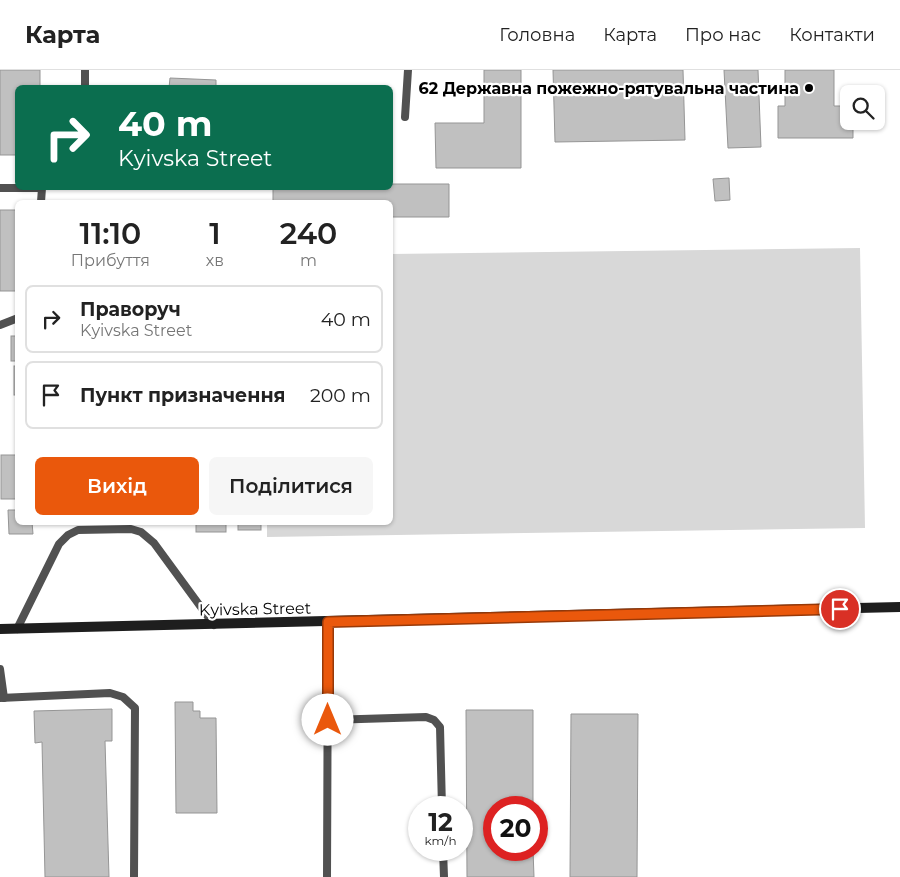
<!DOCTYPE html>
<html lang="uk">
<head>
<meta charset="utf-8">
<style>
  :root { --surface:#fff; --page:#f6f6f6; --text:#222; --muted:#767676; --line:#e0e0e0; --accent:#ea580c }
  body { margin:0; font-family:Montserrat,sans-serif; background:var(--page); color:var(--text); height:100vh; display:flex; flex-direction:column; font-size:19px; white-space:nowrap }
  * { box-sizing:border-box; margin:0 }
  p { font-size:16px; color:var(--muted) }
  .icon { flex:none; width:28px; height:28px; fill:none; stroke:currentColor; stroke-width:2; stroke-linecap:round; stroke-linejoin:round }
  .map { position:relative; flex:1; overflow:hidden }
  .side { position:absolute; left:15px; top:130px; width:378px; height:325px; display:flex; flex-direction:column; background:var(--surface); border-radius:8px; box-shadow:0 1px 4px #0004 }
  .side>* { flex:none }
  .top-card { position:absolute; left:15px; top:15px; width:378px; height:105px; border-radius:8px; box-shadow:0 1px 4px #0004; background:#0b6e4f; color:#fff; overflow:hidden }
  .buttons { position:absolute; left:840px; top:15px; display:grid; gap:10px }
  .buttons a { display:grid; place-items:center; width:45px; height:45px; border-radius:8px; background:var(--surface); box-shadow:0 1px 4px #0004; font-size:25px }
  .speed { position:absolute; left:408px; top:726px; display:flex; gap:10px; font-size:25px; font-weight:700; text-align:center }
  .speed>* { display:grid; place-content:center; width:65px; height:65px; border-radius:50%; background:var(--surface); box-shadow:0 1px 4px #0004; line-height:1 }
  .speed small { font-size:12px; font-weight:400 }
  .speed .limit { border:8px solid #d22; background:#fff; color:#111 }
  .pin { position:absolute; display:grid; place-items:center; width:42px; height:42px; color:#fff; margin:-21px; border:2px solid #fff; border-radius:50%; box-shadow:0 1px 5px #0007 }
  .me { position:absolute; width:55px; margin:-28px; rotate:0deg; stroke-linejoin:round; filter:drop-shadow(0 0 4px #0008) }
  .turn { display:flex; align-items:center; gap:18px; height:105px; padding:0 20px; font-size:22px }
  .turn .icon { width:65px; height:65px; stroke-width:2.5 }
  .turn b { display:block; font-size:35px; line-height:42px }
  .eta { display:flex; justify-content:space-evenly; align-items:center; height:85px; text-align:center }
  .eta b { font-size:30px; font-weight:600; line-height:35px }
  .primary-button { display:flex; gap:10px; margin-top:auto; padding:10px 20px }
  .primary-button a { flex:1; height:58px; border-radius:8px; background:var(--accent); color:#fff; font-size:20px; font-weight:600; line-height:58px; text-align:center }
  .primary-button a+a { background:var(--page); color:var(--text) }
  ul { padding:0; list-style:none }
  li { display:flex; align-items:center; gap:15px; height:68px; margin:0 10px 8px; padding:0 10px; border:2px solid var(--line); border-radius:8px }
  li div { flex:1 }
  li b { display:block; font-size:19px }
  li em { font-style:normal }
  header { display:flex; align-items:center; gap:30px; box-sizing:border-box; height:70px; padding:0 25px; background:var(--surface); border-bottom:1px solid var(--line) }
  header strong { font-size:24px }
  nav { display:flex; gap:28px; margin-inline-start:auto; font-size:18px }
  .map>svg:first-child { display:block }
</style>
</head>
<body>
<header>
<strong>Карта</strong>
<nav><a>Головна</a><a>Карта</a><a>Про нас</a><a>Контакти</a></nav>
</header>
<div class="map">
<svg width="900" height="807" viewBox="0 0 900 807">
  <rect width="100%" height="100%" fill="#fff"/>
  <!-- green -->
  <path fill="#d8d8d8" d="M860 178 865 458 267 467V453L390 452V184Z"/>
  <!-- building -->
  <g fill="#c0c0c0" stroke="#959595">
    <path d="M0 0H40V18H18V85H0Z"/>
    <path d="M484 0H521V98H436L435 53H484Z"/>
    <path d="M553 0H683L685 70 555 72Z"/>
    <path d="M724 0H758L761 77 728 78Z"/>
    <path d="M785 0H834V36H849V51H853V68H778V36H785Z"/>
    <path d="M170 8 216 10V18H169Z"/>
    <path d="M729 108 730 130 715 131 713 109Z"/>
    <path d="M390 114H449V147H390V132H273V118H390Z"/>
    <rect x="0" y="140" width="18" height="81"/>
    <rect x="11" y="266" width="7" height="25"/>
    <rect x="14" y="296" width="4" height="29"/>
    <rect x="1" y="385" width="17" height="44"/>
    <path d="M8 440H18V452H32L33 464H9Z"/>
    <rect x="196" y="452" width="30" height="10"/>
    <rect x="238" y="452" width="23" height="8"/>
    <path d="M175 632H193V641H200V648H216L217 743H176Z"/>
    <path d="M112 639V671H105L109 807H45L42 672 35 673 34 641Z"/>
    <path d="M466 640H533V738H494V780H533L534 807H467Z"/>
    <path d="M571 644H638L637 807H570Z"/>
  </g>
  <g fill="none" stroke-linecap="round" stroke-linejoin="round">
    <!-- lane -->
    <g stroke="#515151" stroke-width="8">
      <path d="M85 0V18"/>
      <path d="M405 47 408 0"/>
      <path d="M0 118H42L41 132"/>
      <path d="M0 255 18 248"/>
      <path d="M17 559 59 474 68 465 78 460 131 459 141 462 154 473 214 555"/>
      <path d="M0 599 4 628"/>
      <path d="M0 628 110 623 123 627 135 638 134 807"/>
      <path d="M328 650 426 647 434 650 440 657 442 738"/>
      <path d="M443 780 444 807"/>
      <path d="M327 807 328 553"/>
    </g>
    <!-- secondary -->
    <path stroke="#1e1e1e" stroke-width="10" d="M0 559 900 537"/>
  </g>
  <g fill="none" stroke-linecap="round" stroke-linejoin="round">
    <defs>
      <path id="route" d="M328 650V552L840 539"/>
    </defs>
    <!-- route casing -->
    <use href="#route" stroke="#983908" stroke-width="12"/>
    <!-- route -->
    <use href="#route" stroke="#ea580c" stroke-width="9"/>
  </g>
  <!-- markers -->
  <circle fill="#000" stroke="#fff" stroke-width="2" cx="809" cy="18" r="5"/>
  <g text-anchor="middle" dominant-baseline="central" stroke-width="4.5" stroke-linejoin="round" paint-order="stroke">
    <!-- poi labels -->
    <g font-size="16" font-weight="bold" fill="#000" stroke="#fff" text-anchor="end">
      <text x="799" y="18">62 Державна пожежно-рятувальна частина</text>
    </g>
    <!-- street labels -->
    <g font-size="16" fill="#000" stroke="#fff">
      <text transform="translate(255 539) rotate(-1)">Kyivska Street</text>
    </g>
  </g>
</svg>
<div class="buttons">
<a><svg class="icon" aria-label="search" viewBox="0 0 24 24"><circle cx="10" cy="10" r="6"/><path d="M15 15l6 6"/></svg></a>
</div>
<div class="speed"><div>12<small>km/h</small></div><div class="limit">20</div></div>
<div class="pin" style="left:840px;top:539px;background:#d93025"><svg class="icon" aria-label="arrive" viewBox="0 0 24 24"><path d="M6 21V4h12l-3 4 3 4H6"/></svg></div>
<svg class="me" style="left:328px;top:650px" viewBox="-20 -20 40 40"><circle r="19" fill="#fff"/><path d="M0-13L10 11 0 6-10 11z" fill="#ea580c"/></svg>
<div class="top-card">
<div class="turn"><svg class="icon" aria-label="right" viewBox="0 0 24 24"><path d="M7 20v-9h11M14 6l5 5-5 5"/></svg><div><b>40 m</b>Kyivska Street</div></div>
</div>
<section class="side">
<div class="eta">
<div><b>11:10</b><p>Прибуття</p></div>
<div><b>1</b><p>хв</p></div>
<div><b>240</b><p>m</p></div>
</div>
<ul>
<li><svg class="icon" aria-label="right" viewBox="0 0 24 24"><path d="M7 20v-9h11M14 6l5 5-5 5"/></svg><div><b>Праворуч</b><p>Kyivska Street</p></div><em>40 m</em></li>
<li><svg class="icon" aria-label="arrive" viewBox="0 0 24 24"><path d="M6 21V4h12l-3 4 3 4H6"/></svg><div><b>Пункт призначення</b></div><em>200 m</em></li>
</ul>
<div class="primary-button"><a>Вихід</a><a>Поділитися</a></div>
</section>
</div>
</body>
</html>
